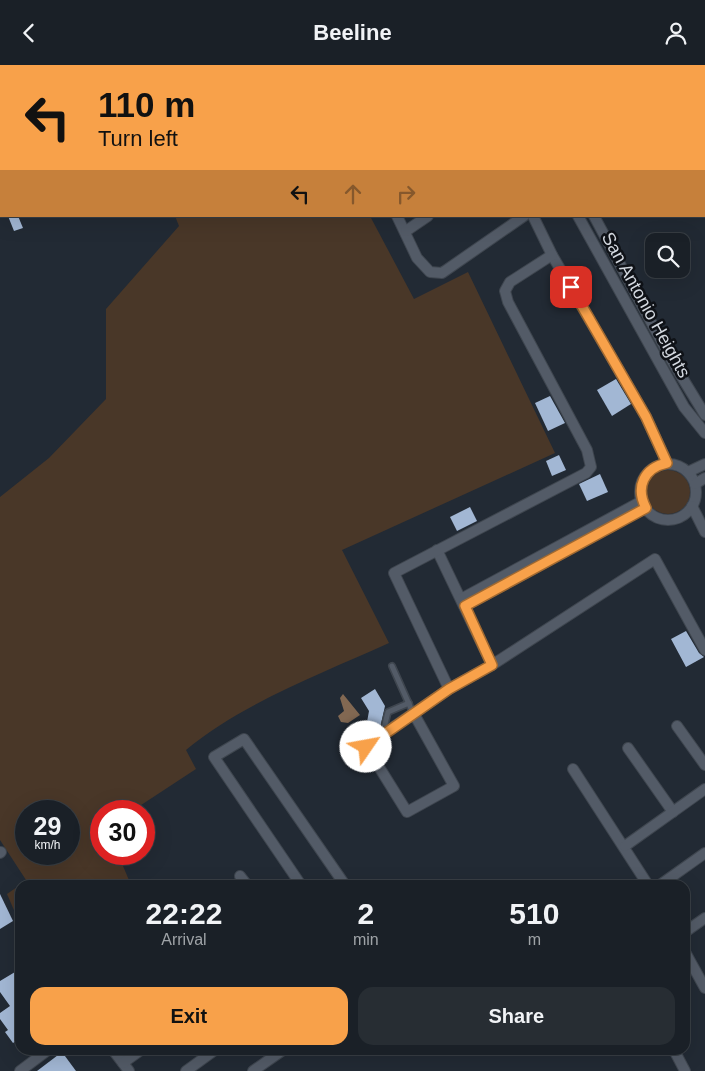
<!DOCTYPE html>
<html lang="en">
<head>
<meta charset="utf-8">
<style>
  :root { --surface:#1a2027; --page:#272d33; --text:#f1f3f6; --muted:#9fa3a7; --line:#383e44; --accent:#f8a14a }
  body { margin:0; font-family:Arial,sans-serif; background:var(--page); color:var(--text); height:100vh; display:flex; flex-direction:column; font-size:19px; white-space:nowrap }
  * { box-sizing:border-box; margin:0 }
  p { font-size:16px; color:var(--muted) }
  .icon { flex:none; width:28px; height:28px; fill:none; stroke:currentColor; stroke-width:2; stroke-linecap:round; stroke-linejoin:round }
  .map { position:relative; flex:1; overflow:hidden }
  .side { position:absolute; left:15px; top:815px; width:675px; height:175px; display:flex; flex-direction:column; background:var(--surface); border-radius:15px; box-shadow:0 5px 20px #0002,0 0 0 1px var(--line) }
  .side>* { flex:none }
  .guide { position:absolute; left:0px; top:0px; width:705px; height:152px; box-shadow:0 5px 20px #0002,0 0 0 1px var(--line); background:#f8a14a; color:#111; overflow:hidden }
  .buttons { position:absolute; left:645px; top:168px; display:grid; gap:10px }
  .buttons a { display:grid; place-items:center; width:45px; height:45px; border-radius:10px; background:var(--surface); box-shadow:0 5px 20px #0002,0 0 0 1px var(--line); font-size:25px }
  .speed { position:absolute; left:15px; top:735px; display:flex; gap:10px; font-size:25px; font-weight:700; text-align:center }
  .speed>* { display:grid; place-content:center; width:65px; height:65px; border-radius:50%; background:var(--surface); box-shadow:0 5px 20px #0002,0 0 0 1px var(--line); line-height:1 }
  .speed small { font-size:12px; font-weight:400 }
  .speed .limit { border:8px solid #d22; background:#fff; color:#111 }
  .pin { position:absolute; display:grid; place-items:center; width:42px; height:42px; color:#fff; margin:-21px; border-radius:10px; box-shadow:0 2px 8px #0006 }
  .me { position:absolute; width:55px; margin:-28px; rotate:57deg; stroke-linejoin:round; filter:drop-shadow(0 0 4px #0008) }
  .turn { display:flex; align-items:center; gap:18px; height:105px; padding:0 15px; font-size:22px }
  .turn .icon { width:65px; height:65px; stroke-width:2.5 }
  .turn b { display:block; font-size:35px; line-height:42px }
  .lanes { display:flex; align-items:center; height:48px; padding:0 15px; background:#0003; justify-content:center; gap:25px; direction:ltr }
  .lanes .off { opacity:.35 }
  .eta { display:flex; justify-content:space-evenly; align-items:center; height:85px; text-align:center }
  .eta b { font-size:30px; font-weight:700; line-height:35px }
  .cta { display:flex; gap:10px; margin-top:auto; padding:10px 15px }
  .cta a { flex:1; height:58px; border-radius:15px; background:var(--accent); color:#111; font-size:20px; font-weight:700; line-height:58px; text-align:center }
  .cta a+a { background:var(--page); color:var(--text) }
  header { display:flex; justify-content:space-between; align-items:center; height:65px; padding:0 15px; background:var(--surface); font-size:22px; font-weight:700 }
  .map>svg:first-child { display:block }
</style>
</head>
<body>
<header><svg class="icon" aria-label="back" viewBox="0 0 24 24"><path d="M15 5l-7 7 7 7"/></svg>Beeline<svg class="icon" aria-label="person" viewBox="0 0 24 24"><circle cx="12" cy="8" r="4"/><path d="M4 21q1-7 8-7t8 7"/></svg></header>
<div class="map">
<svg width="705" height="1006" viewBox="0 0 705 1006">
  <rect width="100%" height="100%" fill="#222a34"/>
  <!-- green -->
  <g fill="#493728" fill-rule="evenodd">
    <path d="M175 151H370L414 234 468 207 555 388 342 485 389 578C323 608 240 639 186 685L196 704 132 746H101V789H118L131 820H20L26 815 0 775V432L49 393 106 334V244L179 161ZM69 746V789H26V746Z"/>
    <circle cx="668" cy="427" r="22"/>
    <path d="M20 820V859L7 829Z"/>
  </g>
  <!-- water -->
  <path fill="#826852" d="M343 629 360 650 348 658 341 657 338 651 344 646 340 633Z"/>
  <!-- building -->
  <g fill="#a2b7d4">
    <path d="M8 151H18L23 163 14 166Z"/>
    <path d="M616 314 631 339 612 351 597 325Z"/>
    <path d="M550 331 565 358 548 366 535 338Z"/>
    <path d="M559 390 566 405 552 411 546 396Z"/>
    <path d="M600 409 608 427 587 436 579 419Z"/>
    <path d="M470 442 477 456 457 466 450 452Z"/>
    <path d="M686 566 699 588 704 592 686 602 671 574Z"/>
    <path d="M375 624 385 641 380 663 361 677 354 664 367 657 369 646 361 633Z"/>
    <path d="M0 829 13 856 0 864Z"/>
    <path d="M20 904V954L15 957 20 964V973L13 978 5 967 8 965 0 954V948L10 941 0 927V916Z"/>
    <path d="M62 987 76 1006H37Z"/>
  </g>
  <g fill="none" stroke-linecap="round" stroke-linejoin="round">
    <defs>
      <g id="service">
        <path d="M392 601 413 648"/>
        <path d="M385 667 384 663 388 647 409 638"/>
      </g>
      <g id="minor">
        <path d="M500 0V1"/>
        <path d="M512 0V1"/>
        <path d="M256 1 261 0"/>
        <path d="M0 60H1"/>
        <path d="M397 151 417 193 430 207 442 208 524 151"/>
        <path d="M533 151 552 190 646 352 667 398"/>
        <path d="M578 151 684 342 705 368"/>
        <path d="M594 151 672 296 705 350"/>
        <path d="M406 166 428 151"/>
        <circle cx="668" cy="427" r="28"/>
        <path d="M688 407 705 399"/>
        <path d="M695 419 705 413"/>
        <path d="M692 441 705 467"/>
        <path d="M437 485 492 600"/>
        <path d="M461 534 642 436"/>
        <path d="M465 541 645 443"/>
        <path d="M449 624 394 508 586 408 591 402 587 385 508 237 505 226 510 217 552 190"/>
        <path d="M414 649 454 721 407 747 366 681 449 624 492 600 655 494 705 585"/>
        <path d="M677 661 705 700"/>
        <path d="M628 683 673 747"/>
        <path d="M573 704 648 820"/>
        <path d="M625 781 705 724"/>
        <path d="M0 788 1 787"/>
        <path d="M240 811 247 820"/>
        <path d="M301 820 214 692 244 674 345 820"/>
        <path d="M660 820 705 788"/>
        <path d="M685 867 705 853"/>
        <path d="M685 887 705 923"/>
        <path d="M113 985 129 1006"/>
        <path d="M674 985 685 1006"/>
        <path d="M123 998 141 985"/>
        <path d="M20 1006 48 985"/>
        <path d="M186 1006 215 985"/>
        <path d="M253 1006 283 985"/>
      </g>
    </defs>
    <!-- service casing -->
    <use href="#service" stroke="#3f464f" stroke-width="8"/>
    <!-- minor casing -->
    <use href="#minor" stroke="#3f464f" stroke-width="12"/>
    <!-- service -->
    <use href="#service" stroke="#535b67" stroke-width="5"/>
    <!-- minor -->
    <use href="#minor" stroke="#535b67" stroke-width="10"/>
  </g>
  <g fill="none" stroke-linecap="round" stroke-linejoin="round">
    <defs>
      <path id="route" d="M366 682 449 624 492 600 465 541 646 443C635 422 644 403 667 398L646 352 571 222"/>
    </defs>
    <!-- route casing -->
    <use href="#route" stroke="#a16930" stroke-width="12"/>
    <!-- route -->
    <use href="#route" stroke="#f8a14a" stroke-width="9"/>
  </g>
  <g text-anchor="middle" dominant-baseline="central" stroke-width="5" stroke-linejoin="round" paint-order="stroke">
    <!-- street labels -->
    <g font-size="18" fill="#d4d9e0" stroke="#0f1217">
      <text transform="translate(646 240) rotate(61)">San Antonio Heights</text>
    </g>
  </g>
</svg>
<div class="buttons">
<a><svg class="icon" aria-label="search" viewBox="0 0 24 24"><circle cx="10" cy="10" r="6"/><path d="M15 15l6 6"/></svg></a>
</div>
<div class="speed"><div>29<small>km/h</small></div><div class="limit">30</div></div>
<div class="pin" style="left:571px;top:222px;background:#d93025"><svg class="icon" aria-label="arrive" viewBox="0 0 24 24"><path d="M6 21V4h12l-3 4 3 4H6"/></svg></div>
<svg class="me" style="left:366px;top:682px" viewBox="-20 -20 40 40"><circle r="19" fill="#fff"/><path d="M0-13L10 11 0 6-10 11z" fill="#f8a14a"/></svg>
<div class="guide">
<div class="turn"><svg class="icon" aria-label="left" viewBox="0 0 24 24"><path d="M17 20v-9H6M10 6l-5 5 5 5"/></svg><div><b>110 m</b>Turn left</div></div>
<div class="lanes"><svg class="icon" aria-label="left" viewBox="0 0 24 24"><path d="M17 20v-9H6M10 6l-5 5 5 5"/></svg><svg class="icon off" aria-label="ahead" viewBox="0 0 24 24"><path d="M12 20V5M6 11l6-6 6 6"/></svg><svg class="icon off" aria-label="right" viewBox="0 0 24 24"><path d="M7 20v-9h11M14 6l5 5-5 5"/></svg></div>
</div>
<section class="side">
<div class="eta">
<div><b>22:22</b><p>Arrival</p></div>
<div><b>2</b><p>min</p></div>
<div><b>510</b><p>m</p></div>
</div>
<div class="cta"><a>Exit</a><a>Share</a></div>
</section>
</div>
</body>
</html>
